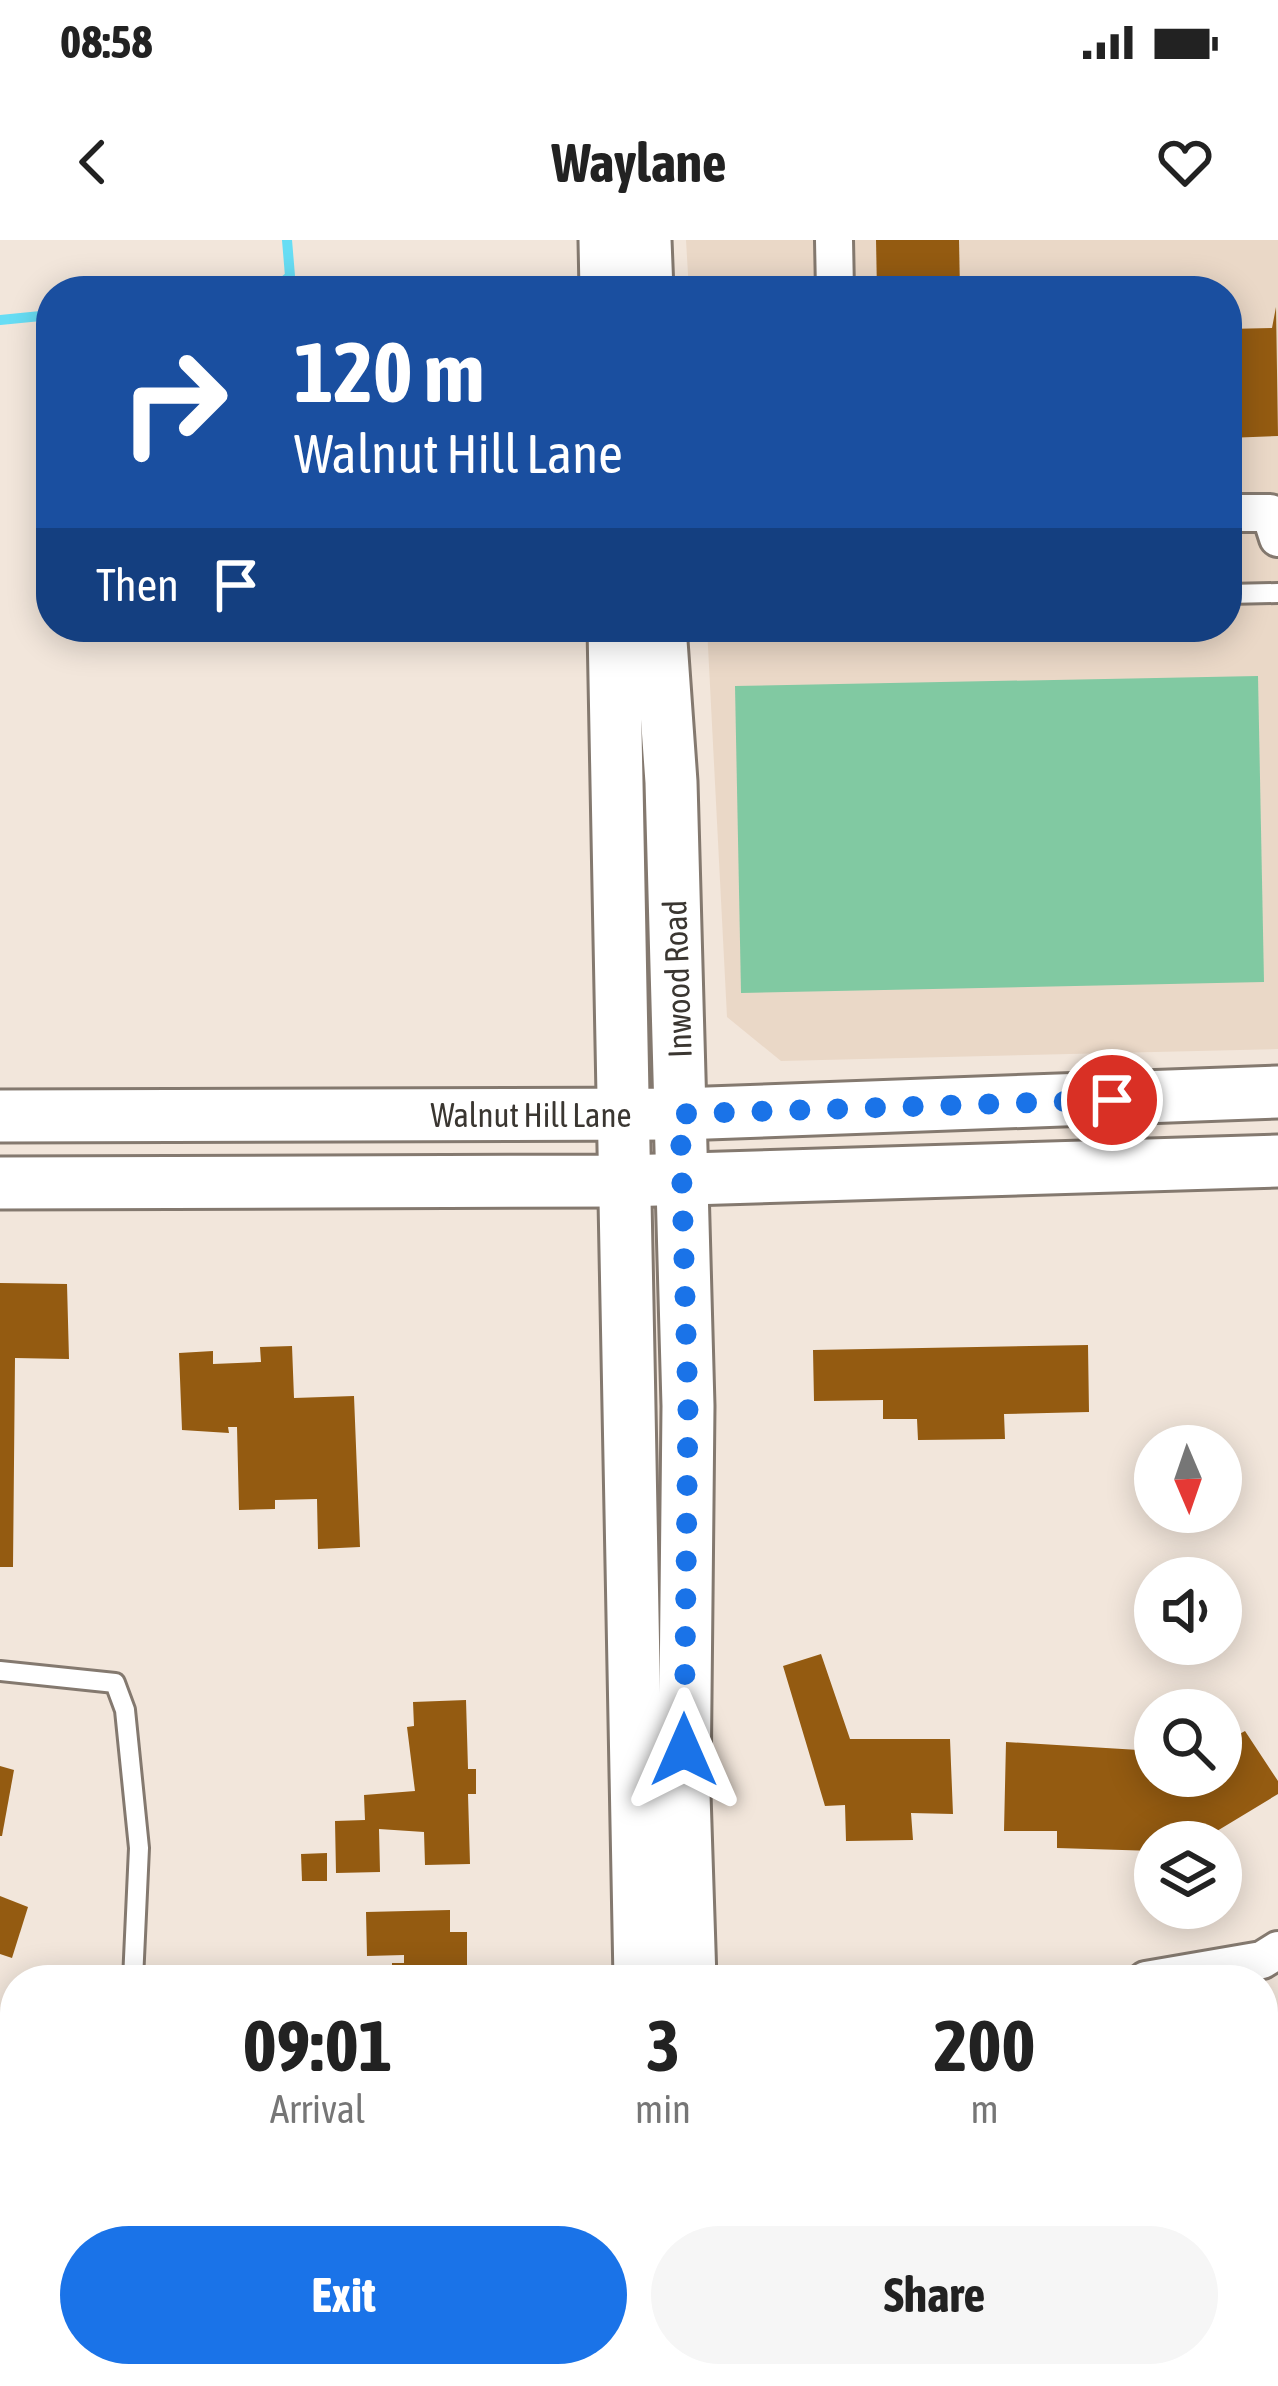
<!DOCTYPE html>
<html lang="en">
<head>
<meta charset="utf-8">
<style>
  :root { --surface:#fff; --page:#f6f6f6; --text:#222; --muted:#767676; --accent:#1a73e8 }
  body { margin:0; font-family:"Asap Condensed",sans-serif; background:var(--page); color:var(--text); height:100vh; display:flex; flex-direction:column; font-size:45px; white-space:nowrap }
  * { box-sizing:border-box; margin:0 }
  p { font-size:39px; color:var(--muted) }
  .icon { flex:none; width:66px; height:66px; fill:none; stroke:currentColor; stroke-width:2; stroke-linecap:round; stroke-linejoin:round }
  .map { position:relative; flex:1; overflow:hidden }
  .details { position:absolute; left:0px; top:1725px; width:1278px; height:423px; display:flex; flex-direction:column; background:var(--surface); border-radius:48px 48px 0 0; box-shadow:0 6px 30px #0003 }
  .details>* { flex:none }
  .top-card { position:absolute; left:36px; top:36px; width:1206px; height:366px; border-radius:48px; box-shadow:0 6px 30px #0003; background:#1a4fa0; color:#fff; overflow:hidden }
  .needle { width:78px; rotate:178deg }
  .fabs { position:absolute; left:1134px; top:1185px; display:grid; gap:24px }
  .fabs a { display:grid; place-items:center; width:108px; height:108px; border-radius:50%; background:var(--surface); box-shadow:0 6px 30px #0003; font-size:60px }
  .pin { position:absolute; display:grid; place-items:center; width:102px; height:102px; color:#fff; margin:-51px; border:6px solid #fff; border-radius:50%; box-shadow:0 3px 12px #0007 }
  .me { position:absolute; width:132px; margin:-66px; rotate:0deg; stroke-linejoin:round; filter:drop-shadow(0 0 9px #0008) }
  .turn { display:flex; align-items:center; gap:42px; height:252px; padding:0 60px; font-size:54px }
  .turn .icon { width:156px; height:156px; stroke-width:2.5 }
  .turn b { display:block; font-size:84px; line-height:102px }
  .then { display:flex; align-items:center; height:114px; padding:0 60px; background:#0003; gap:24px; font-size:45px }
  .eta { display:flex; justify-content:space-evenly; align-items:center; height:204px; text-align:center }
  .eta b { font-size:72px; font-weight:700; line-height:84px }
  .primary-button { display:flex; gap:24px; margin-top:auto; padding:24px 60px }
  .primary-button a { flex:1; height:138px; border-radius:72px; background:var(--accent); color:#fff; font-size:48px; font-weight:700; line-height:138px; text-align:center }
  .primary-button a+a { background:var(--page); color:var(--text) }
  .status { display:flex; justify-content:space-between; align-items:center; height:84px; padding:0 60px; background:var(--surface); direction:ltr }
  .status svg { height:33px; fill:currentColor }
  header { display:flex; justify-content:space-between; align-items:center; height:156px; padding:0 60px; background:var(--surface); font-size:54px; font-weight:700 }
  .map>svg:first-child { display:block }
</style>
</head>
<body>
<div class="status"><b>08:58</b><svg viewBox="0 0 49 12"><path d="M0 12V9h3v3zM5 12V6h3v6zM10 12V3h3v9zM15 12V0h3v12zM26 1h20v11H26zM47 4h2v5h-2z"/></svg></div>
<header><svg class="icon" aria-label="back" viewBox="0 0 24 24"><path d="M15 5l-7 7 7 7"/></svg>Waylane<svg class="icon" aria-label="heart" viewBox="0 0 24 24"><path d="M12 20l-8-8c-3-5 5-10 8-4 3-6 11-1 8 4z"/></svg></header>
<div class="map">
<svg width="1278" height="2146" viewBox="0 0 1278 2146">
  <rect width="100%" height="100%" fill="#f2e6db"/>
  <!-- built -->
  <path fill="#ead8c7" d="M686 0H1278V809L781 821 727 777 707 387H1227V51H689Z"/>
  <!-- green -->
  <path fill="#81c9a2" d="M1258 436 1264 742 741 753 735 446Z"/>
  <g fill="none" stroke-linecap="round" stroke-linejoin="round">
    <!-- stream -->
    <g stroke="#67ddf4" stroke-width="10">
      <path d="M272 51 290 36 287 0"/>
      <path d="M0 80 51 75"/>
    </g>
  </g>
  <!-- building -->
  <g fill="#945b11">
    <path d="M876 0H959L960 51H877Z"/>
    <path d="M1276 67 1278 196 1227 198V89L1272 88Z"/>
    <path d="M0 1043 67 1044 69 1119 15 1118 13 1327H0Z"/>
    <path d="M1088 1105 1089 1172 1004 1174 1005 1199 918 1200 917 1179H883V1160L814 1161 813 1110Z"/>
    <path d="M292 1106 294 1158 354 1156 360 1307 318 1309 317 1259 275 1260V1269L239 1270 237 1187H228L229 1193 182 1190 179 1113 213 1111V1124L261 1122 260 1107Z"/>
    <path d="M821 1414 850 1499H950L953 1574 911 1573 913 1600 846 1601 845 1565 825 1566 783 1426Z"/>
    <path d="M466 1460 468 1529H476V1554H468L470 1624 425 1625 424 1592 379 1589 380 1632 336 1633 335 1581 365 1580 364 1555 415 1551 407 1487 414 1486 413 1462Z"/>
    <path d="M1245 1491 1278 1541V1554L1212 1594H1186V1602H1155V1611L1057 1608V1591H1004L1006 1502 1155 1511V1536H1221V1504Z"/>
    <path d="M0 1526 14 1530 2 1596H0Z"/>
    <path d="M327 1613V1641H302L301 1614Z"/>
    <path d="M0 1656 28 1667 12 1718 0 1714Z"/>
    <path d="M450 1670V1692H467V1731L461 1732V1740H392V1723H404V1715L367 1716 366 1672Z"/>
    <path d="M1278 1897V2015L1263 2020V1902Z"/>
    <path d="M465 2133H476V2146H391V2135Z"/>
  </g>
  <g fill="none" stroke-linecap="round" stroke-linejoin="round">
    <defs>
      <g id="service">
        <path d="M1227 354 1278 353"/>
        <path d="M0 1431 115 1443 125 1470 139 1608 133 1740"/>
        <path d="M148 2133V2146"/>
      </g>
      <g id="minor">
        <path d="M834 0 835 51"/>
        <path d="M1227 273H1270L1278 298"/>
        <path d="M1146 1740 1262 1720 1278 1710"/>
      </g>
      <g id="secondary">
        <path d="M605 0 606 51"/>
        <path d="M645 0 647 51"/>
        <path d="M614 387 640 1740"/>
        <path d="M660 387 671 542 688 1166 684 1554 690 1740"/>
        <path d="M0 876 680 874 1278 852"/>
        <path d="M0 943 624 941 1278 921"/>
        <path d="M652 2133V2146"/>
        <path d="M701 2133V2146"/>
      </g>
    </defs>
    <!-- service casing -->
    <use href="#service" stroke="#84796f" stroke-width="24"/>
    <!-- minor casing -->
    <use href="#minor" stroke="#84796f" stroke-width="42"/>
    <!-- secondary casing -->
    <use href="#secondary" stroke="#84796f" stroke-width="57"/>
    <!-- service -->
    <use href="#service" stroke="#fff" stroke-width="18"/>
    <!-- minor -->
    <use href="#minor" stroke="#fff" stroke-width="36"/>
    <!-- secondary -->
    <use href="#secondary" stroke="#fff" stroke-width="51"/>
  </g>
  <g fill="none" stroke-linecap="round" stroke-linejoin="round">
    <!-- route -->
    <path stroke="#1a73e8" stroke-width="21" stroke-dasharray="0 37.8" d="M684 1510 688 1166 680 874 1112 860"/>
  </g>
  <g text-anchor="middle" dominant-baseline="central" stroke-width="12" stroke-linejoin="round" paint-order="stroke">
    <!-- street labels -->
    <g font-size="33" fill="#3a3631" stroke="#fff">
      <text transform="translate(677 739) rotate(-92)">Inwood Road</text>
      <text x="531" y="875">Walnut Hill Lane</text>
    </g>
  </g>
</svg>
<div class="fabs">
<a><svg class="needle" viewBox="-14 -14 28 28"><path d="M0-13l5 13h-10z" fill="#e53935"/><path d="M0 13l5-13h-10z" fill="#767676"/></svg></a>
<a><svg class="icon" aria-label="sound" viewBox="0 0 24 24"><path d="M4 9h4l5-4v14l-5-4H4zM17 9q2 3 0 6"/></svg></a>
<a><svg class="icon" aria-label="search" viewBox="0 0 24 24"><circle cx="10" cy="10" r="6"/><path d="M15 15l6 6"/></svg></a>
<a><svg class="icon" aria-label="layers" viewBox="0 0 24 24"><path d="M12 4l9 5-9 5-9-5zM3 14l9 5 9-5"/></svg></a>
</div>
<div class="pin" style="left:1112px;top:860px;background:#d93025"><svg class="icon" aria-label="arrive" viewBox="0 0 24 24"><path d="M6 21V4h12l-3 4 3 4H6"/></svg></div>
<svg class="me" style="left:684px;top:1510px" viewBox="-20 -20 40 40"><path d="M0-17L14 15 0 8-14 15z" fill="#1a73e8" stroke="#fff" stroke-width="4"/></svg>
<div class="top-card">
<div class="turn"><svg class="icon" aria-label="right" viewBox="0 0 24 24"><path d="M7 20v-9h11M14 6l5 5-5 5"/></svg><div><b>120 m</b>Walnut Hill Lane</div></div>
<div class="then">Then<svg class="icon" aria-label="arrive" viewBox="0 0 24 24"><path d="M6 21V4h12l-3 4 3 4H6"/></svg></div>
</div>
<section class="details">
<div class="eta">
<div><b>09:01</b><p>Arrival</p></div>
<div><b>3</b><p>min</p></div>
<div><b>200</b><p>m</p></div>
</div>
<div class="primary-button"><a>Exit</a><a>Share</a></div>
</section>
</div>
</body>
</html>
